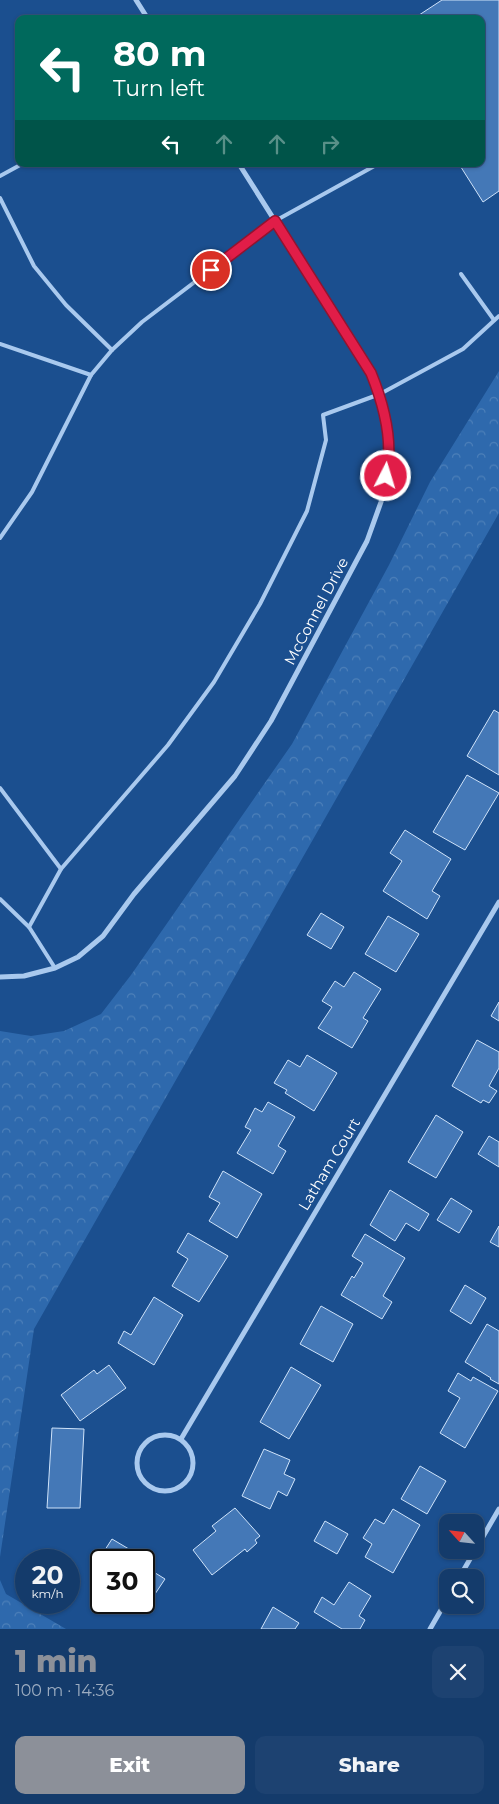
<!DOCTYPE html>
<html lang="en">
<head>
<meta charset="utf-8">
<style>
  :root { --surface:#143b6b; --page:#1d4271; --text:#f1f3f6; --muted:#9dadc1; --line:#33557e; --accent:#8c9099 }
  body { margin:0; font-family:Montserrat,sans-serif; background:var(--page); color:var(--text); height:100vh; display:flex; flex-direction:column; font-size:19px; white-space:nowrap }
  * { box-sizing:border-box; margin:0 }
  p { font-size:16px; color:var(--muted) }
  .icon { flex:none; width:28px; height:28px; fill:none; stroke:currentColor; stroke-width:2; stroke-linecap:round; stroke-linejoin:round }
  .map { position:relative; height:1629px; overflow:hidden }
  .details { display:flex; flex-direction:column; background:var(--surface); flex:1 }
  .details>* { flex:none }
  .hud { position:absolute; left:15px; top:15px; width:470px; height:152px; border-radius:10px; box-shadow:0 1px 4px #0004,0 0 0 1px var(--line); background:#00695c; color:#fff; overflow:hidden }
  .needle { width:32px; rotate:297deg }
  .fabs { position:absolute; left:439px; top:1514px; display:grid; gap:10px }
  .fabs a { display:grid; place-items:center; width:45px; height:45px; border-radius:10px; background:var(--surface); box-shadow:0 1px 4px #0004,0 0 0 1px var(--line); font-size:25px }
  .speed { position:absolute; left:15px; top:1549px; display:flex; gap:10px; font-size:25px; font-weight:700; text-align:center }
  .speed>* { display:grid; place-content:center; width:65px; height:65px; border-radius:50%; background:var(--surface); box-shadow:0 1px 4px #0004,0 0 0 1px var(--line); line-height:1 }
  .speed small { font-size:12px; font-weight:400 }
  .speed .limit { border:2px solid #111; border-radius:8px; background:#fff; color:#111 }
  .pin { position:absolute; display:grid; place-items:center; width:42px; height:42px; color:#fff; margin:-21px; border:2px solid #fff; border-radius:50%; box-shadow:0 1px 5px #0007 }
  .me { position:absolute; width:55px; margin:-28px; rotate:5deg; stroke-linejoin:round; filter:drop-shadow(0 0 4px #0008) }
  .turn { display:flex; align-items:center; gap:18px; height:105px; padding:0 15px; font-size:22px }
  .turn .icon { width:65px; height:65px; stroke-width:2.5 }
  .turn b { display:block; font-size:35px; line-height:42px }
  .lanes { display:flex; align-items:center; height:48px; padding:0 15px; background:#0003; justify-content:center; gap:25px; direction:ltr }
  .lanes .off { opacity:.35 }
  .round { display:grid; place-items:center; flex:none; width:52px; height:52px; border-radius:10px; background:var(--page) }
  .overview { display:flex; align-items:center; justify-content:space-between; height:85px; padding:0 15px }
  h1 { font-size:30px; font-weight:800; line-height:38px; color:var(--accent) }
  .action { display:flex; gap:10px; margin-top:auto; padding:10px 15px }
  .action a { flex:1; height:58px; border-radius:10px; background:var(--accent); color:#fff; font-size:20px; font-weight:800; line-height:58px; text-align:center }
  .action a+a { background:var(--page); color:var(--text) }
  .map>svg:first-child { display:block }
</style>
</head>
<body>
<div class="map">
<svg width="499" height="1629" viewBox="0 0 499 1629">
  <defs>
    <pattern id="forest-crowns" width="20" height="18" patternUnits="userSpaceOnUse" patternTransform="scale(1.25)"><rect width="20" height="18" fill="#2e69ad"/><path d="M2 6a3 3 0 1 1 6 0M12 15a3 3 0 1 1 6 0" fill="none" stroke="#4d80b9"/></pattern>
  </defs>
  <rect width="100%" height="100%" fill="#1b4f8f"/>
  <!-- forest -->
  <g fill="url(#forest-crowns)">
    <path d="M499 371V513L34 1329 0 1557V1031L31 1036 64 1031 101 1014 131 975 292 744 389 565 430 482Z"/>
    <path d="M0 1580 6 1594 66 1629H0Z"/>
  </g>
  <!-- building -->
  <g fill="#4478b7" stroke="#cfe3fa">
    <path d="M442 0H499V191L483 202 459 164H481V19H413Z"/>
    <path d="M494 710 499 713V775L467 756Z"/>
    <path d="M467 775 499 793 465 850 433 832Z"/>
    <path d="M405 830 451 859 432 891 440 896 427 919 383 891 402 861 390 853Z"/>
    <path d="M321 913 344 927 331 949 307 935Z"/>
    <path d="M388 916 419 934 396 972 365 954Z"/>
    <path d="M354 972 381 989 363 1018 368 1021 352 1048 318 1028 332 1007 322 1001 335 981 344 987Z"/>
    <path d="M499 1002V1021L491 1016Z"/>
    <path d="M477 1040 499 1052V1068L489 1086 497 1091 489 1103 483 1100 481 1103 452 1086Z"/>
    <path d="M307 1055 337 1073 314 1111 285 1093 287 1090 274 1083 288 1060 300 1067Z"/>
    <path d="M268 1102 295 1117 278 1146 286 1151 273 1174 237 1153 251 1130 245 1127 255 1108 262 1112Z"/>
    <path d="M436 1115 463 1132 436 1178 408 1162Z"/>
    <path d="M489 1136 499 1142V1167L478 1154Z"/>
    <path d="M223 1171 262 1194 237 1238 209 1221 220 1203 209 1197Z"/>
    <path d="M390 1190 429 1214 419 1231 406 1223 395 1241 370 1225Z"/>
    <path d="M451 1198 472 1211 459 1233 437 1220Z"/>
    <path d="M499 1226V1247L490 1242Z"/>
    <path d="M188 1233 228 1256 199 1302 172 1286 188 1259 177 1252Z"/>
    <path d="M365 1234 405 1258 383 1296 392 1302 382 1319 341 1295 352 1276 354 1278 363 1263 352 1256Z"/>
    <path d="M465 1285 486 1298 471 1324 450 1311Z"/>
    <path d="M154 1297 183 1315 154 1365 118 1343 124 1331 131 1335Z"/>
    <path d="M321 1306 353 1324 333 1362 300 1344Z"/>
    <path d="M487 1324 499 1331V1384L490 1379 491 1378 465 1362Z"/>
    <path d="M109 1365 126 1388 80 1421 61 1395 94 1370 97 1374Z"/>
    <path d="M291 1367 321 1385 289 1439 260 1422Z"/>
    <path d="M458 1373 471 1381 473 1377 498 1391 465 1448 440 1433 460 1398 448 1391Z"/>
    <path d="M52 1428 84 1429 80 1508H47Z"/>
    <path d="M264 1449 290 1460 284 1474 295 1479 287 1496 278 1491 270 1509 242 1496Z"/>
    <path d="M420 1466 446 1481 427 1514 401 1499Z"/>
    <path d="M235 1508 260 1536 255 1540 257 1543 247 1552 245 1549 212 1575 193 1550 216 1531 212 1526Z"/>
    <path d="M393 1509 420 1525 393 1573 365 1557 372 1544 363 1538 375 1519 384 1524Z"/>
    <path d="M325 1521 348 1534 337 1554 314 1541Z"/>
    <path d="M112 1539 139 1555 135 1560 101 1561 99 1559Z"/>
    <path d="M144 1566 165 1579 155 1594 149 1591 144 1599Z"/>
    <path d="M349 1582 371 1596 359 1616 365 1620 360 1629H342L314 1612 322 1597 334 1605Z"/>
    <path d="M273 1607 299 1623 295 1629H261Z"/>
  </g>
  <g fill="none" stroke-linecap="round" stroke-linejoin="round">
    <!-- lane -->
    <g stroke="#a9c9ee" stroke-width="4">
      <path d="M0 176 22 164"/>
      <path d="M0 198 34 266 66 305 112 350"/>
      <path d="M461 274 494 320"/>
      <path d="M0 344 91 375"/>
      <path d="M0 538 32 492 91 375 112 350 142 322 275 221 378 164"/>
      <path d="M0 788 61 869"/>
      <path d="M0 899 29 927 55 968"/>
      <path d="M29 927 61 869 168 745 214 682 260 604 307 511 326 440 323 415 380 394 463 349 499 316"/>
    </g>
    <!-- street -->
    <g stroke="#a9c9ee" stroke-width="5">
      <path d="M136 0 148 19"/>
      <path d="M0 977 24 976 55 968 78 957 103 936 134 894 235 776 271 721 367 541 381 502 389 463 387 429 380 394 371 373 239 164"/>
      <circle cx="165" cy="1463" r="28"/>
      <path d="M181 1439 499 902"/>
      <path d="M459 1578 499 1509"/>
      <path d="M430 1629 448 1598"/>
    </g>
  </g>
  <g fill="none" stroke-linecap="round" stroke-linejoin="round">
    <defs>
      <path id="route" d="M211 270 275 221 371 373C384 405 394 442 386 476"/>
    </defs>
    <!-- route casing -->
    <use href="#route" stroke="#92132f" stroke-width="12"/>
    <!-- route -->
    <use href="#route" stroke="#e11d48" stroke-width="9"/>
  </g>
  <g text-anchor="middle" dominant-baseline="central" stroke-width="5" stroke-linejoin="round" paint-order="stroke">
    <!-- street labels -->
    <g font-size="15" fill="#fff" stroke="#1b4f8f">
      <text transform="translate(316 611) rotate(-62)">McConnel Drive</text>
      <text transform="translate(329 1164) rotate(-59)">Latham Court</text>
    </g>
  </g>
</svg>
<div class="fabs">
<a><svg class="needle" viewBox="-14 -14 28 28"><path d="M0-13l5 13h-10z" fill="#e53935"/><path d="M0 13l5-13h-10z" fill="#9dadc1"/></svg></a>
<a><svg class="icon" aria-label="search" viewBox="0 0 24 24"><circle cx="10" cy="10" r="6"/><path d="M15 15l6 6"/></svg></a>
</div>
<div class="speed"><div>20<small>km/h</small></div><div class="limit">30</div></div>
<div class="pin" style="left:211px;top:270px;background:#d93025"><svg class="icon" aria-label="arrive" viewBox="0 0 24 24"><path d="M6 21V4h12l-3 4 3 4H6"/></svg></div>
<svg class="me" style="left:386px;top:476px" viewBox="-20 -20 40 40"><circle r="17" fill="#e11d48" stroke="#fff" stroke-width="3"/><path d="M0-11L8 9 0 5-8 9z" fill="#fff"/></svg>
<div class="hud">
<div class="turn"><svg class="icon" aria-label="left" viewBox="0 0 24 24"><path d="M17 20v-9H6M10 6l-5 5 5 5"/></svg><div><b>80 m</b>Turn left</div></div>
<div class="lanes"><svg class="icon" aria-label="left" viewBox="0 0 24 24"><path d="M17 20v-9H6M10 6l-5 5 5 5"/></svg><svg class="icon off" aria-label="ahead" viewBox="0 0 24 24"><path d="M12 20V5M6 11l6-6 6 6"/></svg><svg class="icon off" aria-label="ahead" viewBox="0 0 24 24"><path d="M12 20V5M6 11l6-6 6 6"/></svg><svg class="icon off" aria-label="right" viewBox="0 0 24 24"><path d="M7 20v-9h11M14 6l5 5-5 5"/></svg></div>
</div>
</div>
<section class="details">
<div class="overview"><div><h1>1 min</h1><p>100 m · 14:36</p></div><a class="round"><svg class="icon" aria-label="close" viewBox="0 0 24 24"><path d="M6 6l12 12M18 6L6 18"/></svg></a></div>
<div class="action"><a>Exit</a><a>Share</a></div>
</section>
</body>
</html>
